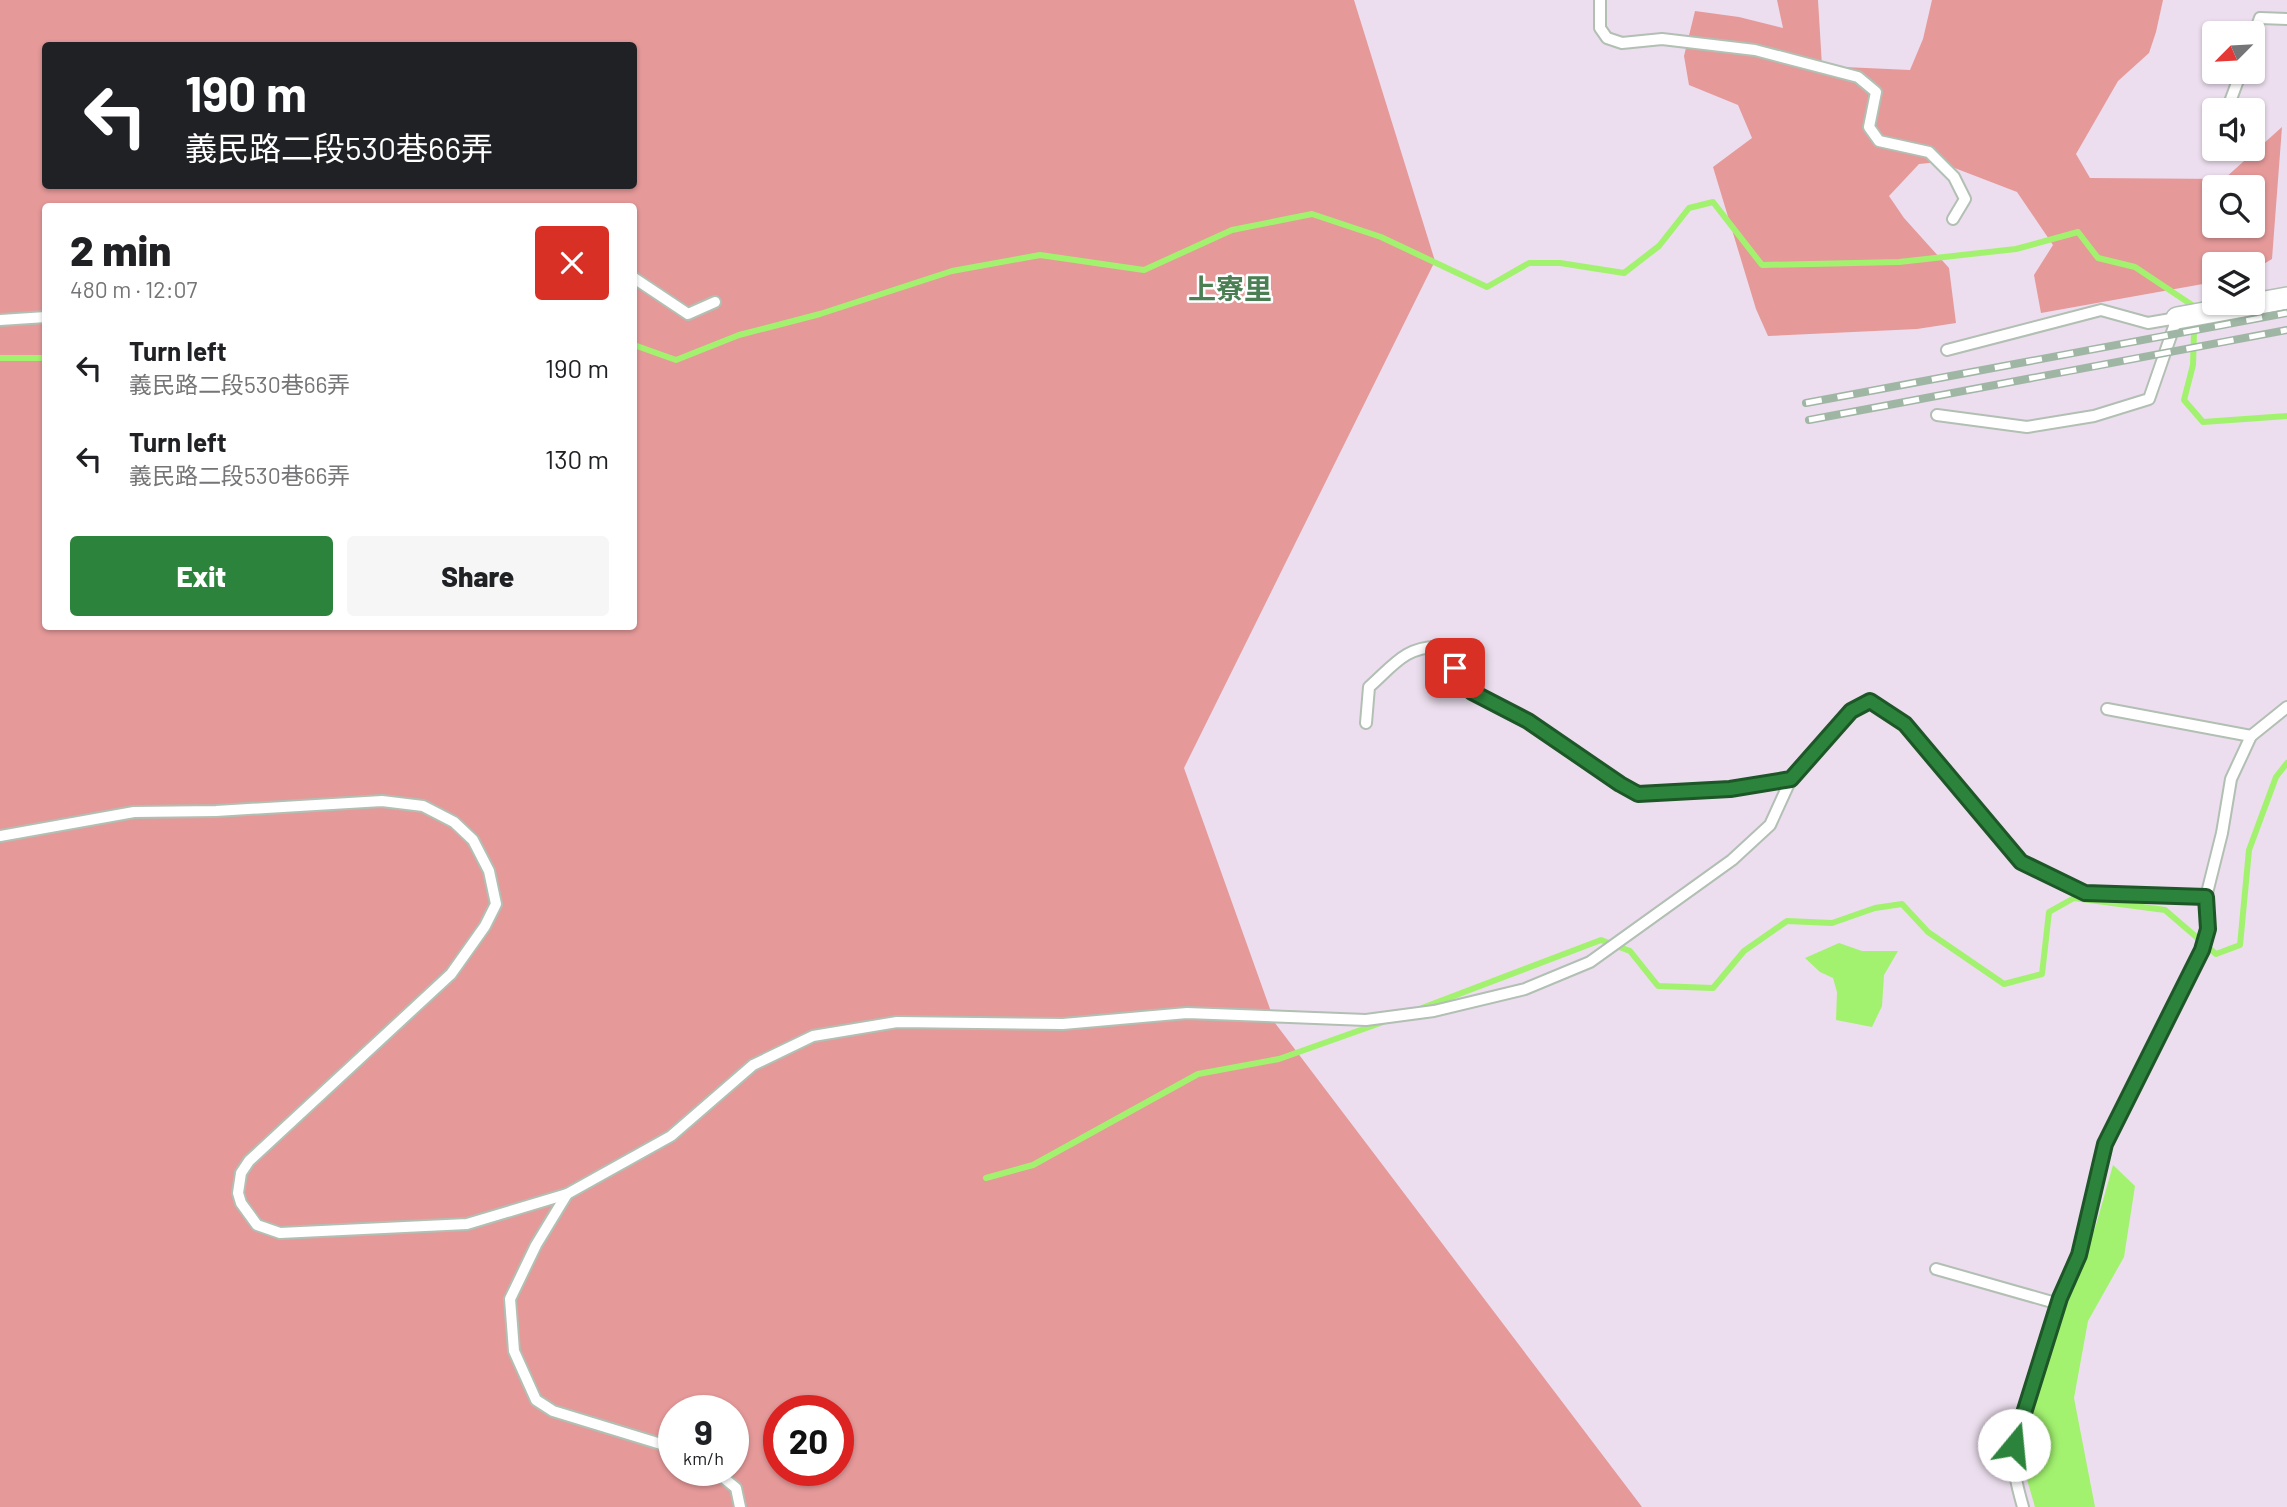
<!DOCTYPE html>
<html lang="en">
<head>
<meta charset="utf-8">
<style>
  :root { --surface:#fff; --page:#f6f6f6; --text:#202124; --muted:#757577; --accent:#2c843c }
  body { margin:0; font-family:Barlow,"Noto Sans TC",sans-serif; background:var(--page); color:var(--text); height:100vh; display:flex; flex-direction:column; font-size:26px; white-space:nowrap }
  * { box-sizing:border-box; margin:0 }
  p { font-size:23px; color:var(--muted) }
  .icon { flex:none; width:38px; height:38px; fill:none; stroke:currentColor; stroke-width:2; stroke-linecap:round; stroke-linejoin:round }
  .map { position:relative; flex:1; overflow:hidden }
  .sheet { position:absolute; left:42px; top:203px; width:595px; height:427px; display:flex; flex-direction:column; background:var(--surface); border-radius:7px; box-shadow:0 2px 5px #0004 }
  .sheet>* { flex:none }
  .top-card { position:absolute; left:42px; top:42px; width:595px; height:147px; border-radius:7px; box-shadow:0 2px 5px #0004; background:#202124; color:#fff; overflow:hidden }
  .needle { width:46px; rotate:246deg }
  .tools { position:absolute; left:2202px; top:21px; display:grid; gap:14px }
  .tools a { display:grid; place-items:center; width:63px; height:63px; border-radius:7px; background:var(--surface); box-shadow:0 2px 5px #0004; font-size:35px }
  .speed { position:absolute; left:658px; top:1395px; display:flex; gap:14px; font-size:35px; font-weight:700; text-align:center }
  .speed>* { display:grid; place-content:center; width:91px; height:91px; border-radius:50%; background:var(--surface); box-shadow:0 2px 5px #0004; line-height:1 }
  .speed small { font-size:18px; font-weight:400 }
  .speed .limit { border:10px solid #d22; background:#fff; color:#111 }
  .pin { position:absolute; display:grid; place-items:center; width:60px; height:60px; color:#fff; margin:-30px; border-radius:14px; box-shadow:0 4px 10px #0006 }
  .me { position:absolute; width:77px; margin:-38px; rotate:17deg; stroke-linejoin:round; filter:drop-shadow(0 0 5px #0008) }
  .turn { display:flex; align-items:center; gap:24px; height:147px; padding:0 28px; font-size:32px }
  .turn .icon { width:91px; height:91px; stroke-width:2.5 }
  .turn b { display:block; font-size:49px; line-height:60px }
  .round { display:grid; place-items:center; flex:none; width:74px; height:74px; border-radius:7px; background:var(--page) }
  .headline { display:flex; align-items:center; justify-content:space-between; height:119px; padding:0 28px }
  h1 { font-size:42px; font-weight:800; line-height:52px }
  .cta { display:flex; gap:14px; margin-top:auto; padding:14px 28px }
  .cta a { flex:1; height:80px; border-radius:7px; background:var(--accent); color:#fff; font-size:28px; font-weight:800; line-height:80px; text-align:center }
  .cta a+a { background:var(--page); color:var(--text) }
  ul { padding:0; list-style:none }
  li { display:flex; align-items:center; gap:21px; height:91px; padding:0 28px }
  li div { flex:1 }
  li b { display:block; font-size:26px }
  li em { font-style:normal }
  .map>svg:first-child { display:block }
</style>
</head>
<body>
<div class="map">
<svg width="2287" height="1507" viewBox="0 0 2287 1507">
  <rect width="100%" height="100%" fill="#ecdeee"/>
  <!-- green -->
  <g fill="#e59999" fill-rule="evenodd">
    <path d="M0 0H1354L1435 261 1184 768 1275 1023 1642 1507H0ZM46 46H634V186H46ZM46 206H634V626H46ZM674 1410H733V1470H674ZM779 1410H838V1470H779Z"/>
    <path d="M1777 0H1818L1822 66 1910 70 1923 39 1932 0H2163L2156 32 2149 53 2118 81 2076 154 2090 178 2224 179 2282 127 2272 259 2252 271V264H2214V282L2041 313 2034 275 2053 245 2017 192 1939 162 1919 164 1889 196 1904 218 1949 268 1956 323 1917 329 1768 336 1756 309 1713 167 1752 138 1738 105 1689 85 1684 56 1695 11 1739 17 1783 28ZM2214 187H2252V226H2214Z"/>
  </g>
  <!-- water -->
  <g fill="#a2f26f">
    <path d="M1839 943 1862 951H1898L1884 975 1882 1006 1872 1027 1836 1020 1837 992 1833 978 1820 972 1805 958Z"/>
    <path d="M2113 1165 2135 1186 2124 1257 2088 1321 2074 1398 2095 1507H2035L2021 1459 2047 1360 2096 1225Z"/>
  </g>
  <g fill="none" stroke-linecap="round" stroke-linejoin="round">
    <!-- stream -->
    <g stroke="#a2f26f" stroke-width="6">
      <path d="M2194 333 2193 365 2184 400 2203 422 2287 416"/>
      <path d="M634 345 676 360 739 335 820 314 952 271 1040 255 1144 270 1232 230 1312 214 1381 237 1487 287 1529 263H1560L1624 273 1659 246 1689 208 1713 202 1762 265 1899 262 2016 249 2078 232 2098 258 2135 267 2195 307"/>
      <path d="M0 358H46"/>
      <path d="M1422 1008 1601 940 1630 951 1658 986 1713 988 1744 951 1787 921 1832 923 1875 908 1902 904 1928 932 2004 984 2042 974 2049 912 2074 898 2165 910 2216 954 2240 945 2249 850 2276 777 2287 763"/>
      <path d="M986 1178 1033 1165 1198 1074 1279 1059 1386 1021"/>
    </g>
    <defs>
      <g id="lane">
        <path d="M1600 0V28L1607 38 1622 43 1662 39 1755 50 1858 77 1876 92 1869 127 1879 141 1929 152 1954 177 1965 199 1953 219"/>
        <path d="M2252 40 2260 18 2287 19"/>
        <path d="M2227 110 2241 72"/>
        <path d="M634 278 688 314 715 302"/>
        <path d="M0 320 46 317"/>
        <path d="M1937 415 2027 427 2094 416 2149 399 2177 318 2148 323 2101 310 1947 350"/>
        <path d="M2107 709 2251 736"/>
        <path d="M1366 723 1369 687C1392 667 1406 645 1440 647L1472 692 1528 721 1620 784 1638 794 1730 789 1791 779 1851 711 1870 701 1905 724 2021 861 2085 893 2206 897"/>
        <path d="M0 836 134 812 216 811 382 801 423 806 454 822 473 840 489 871 496 904 485 926 451 974 249 1161 241 1173 238 1193 241 1203 257 1225 280 1233 467 1224 567 1194 671 1136 753 1065 813 1036 897 1022 1063 1024 1187 1013 1366 1020 1434 1011 1525 989 1590 962 1732 860 1770 825 1791 779"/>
        <path d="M567 1194 536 1245 510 1299 514 1351 536 1400 553 1411 674 1448"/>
        <path d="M1936 1269 2059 1304"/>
        <path d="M714 1470 736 1488 740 1507"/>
        <path d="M2023 1507C2017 1486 2012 1467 2014 1445L2060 1298 2079 1255 2105 1144 2202 950 2208 929 2206 897 2222 833 2231 779 2251 736 2287 707"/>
      </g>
      <path id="street" d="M2177 318 2287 298"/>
    </defs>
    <!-- lane casing -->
    <use href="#lane" stroke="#b2bfb3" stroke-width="14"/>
    <!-- street casing -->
    <use href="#street" stroke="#b2bfb3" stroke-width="24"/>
    <!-- lane -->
    <use href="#lane" stroke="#fff" stroke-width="10"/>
    <!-- street -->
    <use href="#street" stroke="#fff" stroke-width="21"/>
    <defs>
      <g id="rail">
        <path d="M1806 403 2287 313"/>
        <path d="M1809 420 2287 330"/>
      </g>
    </defs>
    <!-- rail casing -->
    <use href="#rail" stroke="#a0b6a4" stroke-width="8"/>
    <!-- rail -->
    <use href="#rail" stroke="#fff" stroke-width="5" stroke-dasharray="16" stroke-linecap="butt"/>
  </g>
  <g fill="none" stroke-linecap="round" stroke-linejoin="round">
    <defs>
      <path id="route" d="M1455 668 1472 692 1528 721 1620 784 1638 794 1730 789 1791 779 1851 711 1870 701 1905 724 2021 862 2085 893 2206 897 2208 929 2202 950 2105 1144 2079 1255 2060 1298 2014 1445"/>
    </defs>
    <!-- route casing -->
    <use href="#route" stroke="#1d5627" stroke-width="18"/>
    <!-- route -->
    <use href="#route" stroke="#2c843c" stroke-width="12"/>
  </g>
  <g text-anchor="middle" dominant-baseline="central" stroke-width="5" stroke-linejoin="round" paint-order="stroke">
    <!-- quarter labels -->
    <g font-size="28" font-weight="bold" fill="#4a7e53" stroke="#fff">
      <text x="1230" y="288">上寮里</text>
    </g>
  </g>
</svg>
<div class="tools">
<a><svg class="needle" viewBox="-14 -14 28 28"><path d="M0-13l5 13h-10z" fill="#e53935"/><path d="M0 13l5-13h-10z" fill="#757577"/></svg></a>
<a><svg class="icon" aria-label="sound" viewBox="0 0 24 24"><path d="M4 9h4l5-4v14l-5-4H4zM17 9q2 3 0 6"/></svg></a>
<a><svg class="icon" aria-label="search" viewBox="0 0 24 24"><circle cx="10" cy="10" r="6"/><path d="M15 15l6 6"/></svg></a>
<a><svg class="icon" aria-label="layers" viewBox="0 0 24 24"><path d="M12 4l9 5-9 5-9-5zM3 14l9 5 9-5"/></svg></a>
</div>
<div class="speed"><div>9<small>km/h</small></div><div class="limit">20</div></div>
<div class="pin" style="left:1455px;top:668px;background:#d93025"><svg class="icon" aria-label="arrive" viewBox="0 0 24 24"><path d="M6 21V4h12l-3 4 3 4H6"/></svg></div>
<svg class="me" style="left:2014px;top:1445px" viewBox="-20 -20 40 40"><circle r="19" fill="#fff"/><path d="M0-13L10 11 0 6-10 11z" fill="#2c843c"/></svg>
<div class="top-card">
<div class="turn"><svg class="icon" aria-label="left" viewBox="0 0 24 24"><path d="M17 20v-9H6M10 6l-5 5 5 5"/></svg><div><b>190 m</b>義民路二段530巷66弄</div></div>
</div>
<section class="sheet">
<div class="headline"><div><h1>2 min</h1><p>480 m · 12:07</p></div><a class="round" style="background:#d93025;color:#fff"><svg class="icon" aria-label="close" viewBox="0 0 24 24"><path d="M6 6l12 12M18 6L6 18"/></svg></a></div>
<ul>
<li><svg class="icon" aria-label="left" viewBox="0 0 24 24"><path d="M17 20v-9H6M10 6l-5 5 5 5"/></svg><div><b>Turn left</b><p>義民路二段530巷66弄</p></div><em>190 m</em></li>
<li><svg class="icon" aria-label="left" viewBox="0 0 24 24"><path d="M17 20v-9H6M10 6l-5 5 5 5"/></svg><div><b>Turn left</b><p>義民路二段530巷66弄</p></div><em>130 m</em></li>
</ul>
<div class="cta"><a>Exit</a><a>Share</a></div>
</section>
</div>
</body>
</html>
